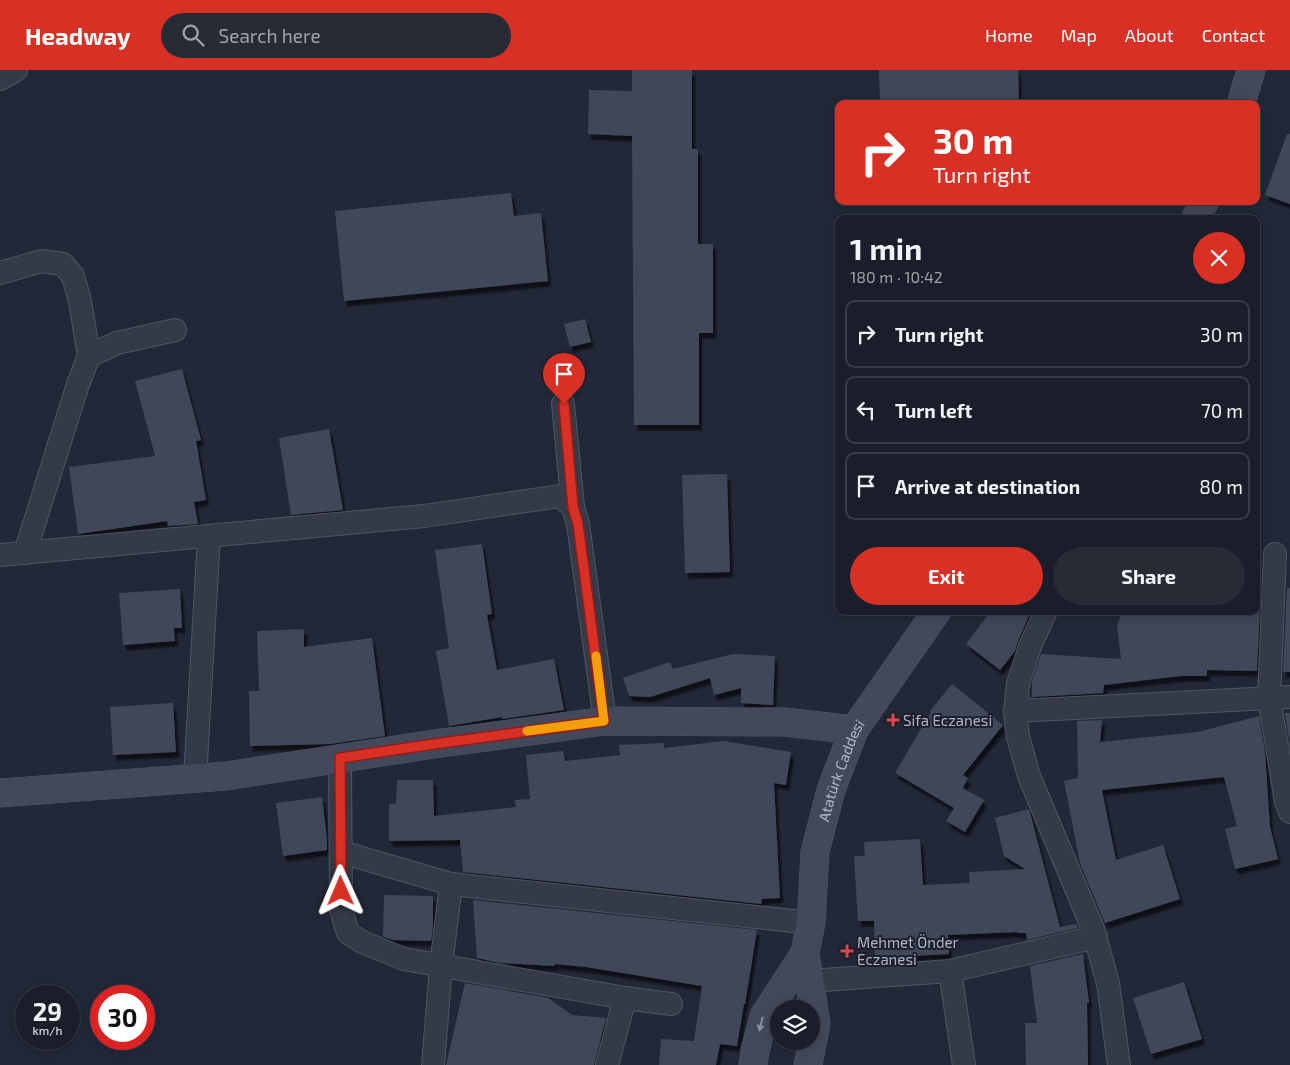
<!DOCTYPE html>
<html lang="en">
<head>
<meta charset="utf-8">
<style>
  :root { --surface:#1a1e2a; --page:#272b36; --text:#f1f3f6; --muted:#9fa2a8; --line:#383c47; --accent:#d93025 }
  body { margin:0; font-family:"Exo 2",sans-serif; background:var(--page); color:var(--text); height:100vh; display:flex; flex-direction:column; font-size:19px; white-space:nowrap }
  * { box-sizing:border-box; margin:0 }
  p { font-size:16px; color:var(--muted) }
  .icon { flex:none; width:28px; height:28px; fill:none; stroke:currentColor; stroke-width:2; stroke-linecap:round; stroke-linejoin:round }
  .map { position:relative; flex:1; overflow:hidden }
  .sheet { position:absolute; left:835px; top:145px; width:425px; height:400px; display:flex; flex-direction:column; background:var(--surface); border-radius:10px; box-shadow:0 2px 12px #0003,0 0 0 1px var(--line) }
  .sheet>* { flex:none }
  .top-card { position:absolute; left:835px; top:30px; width:425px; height:105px; border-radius:10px; box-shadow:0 2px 12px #0003,0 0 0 1px var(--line); background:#d93025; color:#fff; overflow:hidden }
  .buttons { position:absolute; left:770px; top:930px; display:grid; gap:10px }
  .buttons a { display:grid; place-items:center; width:50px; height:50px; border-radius:50%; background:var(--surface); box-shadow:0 2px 12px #0003,0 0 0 1px var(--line); font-size:25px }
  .speed { position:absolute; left:15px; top:915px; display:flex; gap:10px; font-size:25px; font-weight:700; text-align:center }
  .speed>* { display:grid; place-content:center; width:65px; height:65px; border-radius:50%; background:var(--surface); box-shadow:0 2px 12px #0003,0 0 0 1px var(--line); line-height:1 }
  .speed small { font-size:12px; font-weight:400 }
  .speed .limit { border:8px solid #d22; background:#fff; color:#111 }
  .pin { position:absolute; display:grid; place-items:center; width:42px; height:42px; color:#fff; margin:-51px -21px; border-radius:50% 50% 50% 0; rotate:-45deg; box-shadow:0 0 5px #0007 }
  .pin .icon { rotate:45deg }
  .me { position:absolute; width:55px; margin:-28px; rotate:359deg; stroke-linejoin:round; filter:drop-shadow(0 0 4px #0008) }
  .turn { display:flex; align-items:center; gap:18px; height:105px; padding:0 15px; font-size:22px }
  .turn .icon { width:65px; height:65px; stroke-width:2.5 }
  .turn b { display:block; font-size:35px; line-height:42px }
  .round { display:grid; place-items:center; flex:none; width:52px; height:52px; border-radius:26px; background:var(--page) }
  .overview { display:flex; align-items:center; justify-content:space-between; height:85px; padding:0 15px }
  h1 { font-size:30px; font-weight:700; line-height:38px }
  .action { display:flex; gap:10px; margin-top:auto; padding:10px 15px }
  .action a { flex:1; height:58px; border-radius:30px; background:var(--accent); color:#fff; font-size:20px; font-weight:700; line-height:58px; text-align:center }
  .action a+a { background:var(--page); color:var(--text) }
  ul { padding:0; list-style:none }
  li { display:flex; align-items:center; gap:15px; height:68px; margin:0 10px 8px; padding:0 5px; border:2px solid var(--line); border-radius:10px }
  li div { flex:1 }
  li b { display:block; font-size:19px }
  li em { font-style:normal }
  header { display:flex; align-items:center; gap:30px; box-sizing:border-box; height:70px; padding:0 25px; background:var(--accent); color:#fff }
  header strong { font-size:24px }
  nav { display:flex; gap:28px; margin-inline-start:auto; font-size:18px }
  .search { width:350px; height:45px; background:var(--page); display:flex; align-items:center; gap:12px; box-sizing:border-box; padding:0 18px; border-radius:28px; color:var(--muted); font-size:19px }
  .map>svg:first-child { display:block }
</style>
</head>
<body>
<header>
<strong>Headway</strong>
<div class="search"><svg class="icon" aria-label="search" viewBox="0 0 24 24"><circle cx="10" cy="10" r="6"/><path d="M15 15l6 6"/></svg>Search here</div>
<nav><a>Home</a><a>Map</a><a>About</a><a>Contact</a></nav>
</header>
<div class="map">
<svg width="1290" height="995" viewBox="0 0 1290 995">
  <defs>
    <filter id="shadow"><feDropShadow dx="3" dy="5.5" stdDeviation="1" flood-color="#0009"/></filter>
  </defs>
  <rect width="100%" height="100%" fill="#222838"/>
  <!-- building -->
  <g fill="#414759" filter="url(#shadow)">
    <path d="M632 0H692V79H698V174H713V263H699V355H634L632 66 588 64 589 20 632 21Z"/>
    <path d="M879 0H1018L1019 34H880Z"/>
    <path d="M1287 64H1290V134L1265 125Z"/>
    <path d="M511 123 514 146 541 143 548 211 344 231 335 141Z"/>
    <path d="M585 249 591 272 570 277 564 254Z"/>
    <path d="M182 299 201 370 196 371 206 430 194 432 198 454 168 456 167 451 78 464 69 397 155 386 135 311Z"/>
    <path d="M329 359 343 440 291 445 279 368Z"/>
    <path d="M727 404 730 502 685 503 682 405Z"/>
    <path d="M482 474 492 544 487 545 497 600 554 589 564 640 502 649V647L449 656 436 581 449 578 435 480Z"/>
    <path d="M1256 513 1261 514 1257 601 1207 600V606H1181L1104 615 1103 623 1032 627V612L1041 584 1121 589 1117 555 1123 541H1256Z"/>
    <path d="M1287 518H1290V602H1283Z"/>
    <path d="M180 519 182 558H174L175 571 123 575 119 523Z"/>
    <path d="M991 541H1031L1018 571 1015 581 1000 600 966 574Z"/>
    <path d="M304 559V577L372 568 385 666 330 674 250 676 249 621H259L257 561Z"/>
    <path d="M733 584 775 586 773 635 741 633V618L714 625 710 608 650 627 629 626 623 608 670 592 673 599Z"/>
    <path d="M952 614 1003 655 963 705 968 708 963 718 984 730 965 762 946 751 954 738 895 703 931 642 930 641Z"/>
    <path d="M173 633 176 682 113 685 110 637Z"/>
    <path d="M1285 643H1290V675Z"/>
    <path d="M1259 646 1265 682 1270 757 1278 789 1235 799 1225 759 1237 756 1224 707 1102 720 1116 790 1163 775 1180 829 1105 853 1080 793 1064 711 1078 708 1077 651 1102 650 1100 672 1198 662Z"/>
    <path d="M724 671 791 682 786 715 774 713 780 828 762 829 761 834 463 802 460 770 389 771V734H396L397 710H433L434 746 516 737 515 730 530 729 526 685 563 681 565 691 620 685 619 675 664 673V678Z"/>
    <path d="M322 727 327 769V780L283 786 276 733Z"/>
    <path d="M1029 739 1060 857 1076 854 1078 858 1027 870 1026 863H1017V862L948 865 949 884 875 888 874 851H858L854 786H865L864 772 920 769 923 815 970 813 969 802 1025 799 1004 786 995 748Z"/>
    <path d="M384 825 433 826V857L431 871 392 870 383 866Z"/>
    <path d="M473 830 757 860 745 934H744L737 976 720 974 716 995H659L661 969 694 971 702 916 586 897 555 894V896L500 893 477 888Z"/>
    <path d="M1083 884 1089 933H1087L1088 995H1026L1025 953H1037L1030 896Z"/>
    <path d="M1184 912 1202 969 1151 984 1133 928Z"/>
    <path d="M465 913 548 928 572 945 606 948 594 995H446Z"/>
  </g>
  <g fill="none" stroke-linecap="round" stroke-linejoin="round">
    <defs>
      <g id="street">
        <path d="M0 9 16 0"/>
        <path d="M0 203 42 191 63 194 73 206 80 231 89 286"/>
        <path d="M563 334 573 437"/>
        <path d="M25 483 78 314 89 286 117 273 175 260"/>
        <path d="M1275 484 1269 628 1286 731 1290 742"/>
        <path d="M0 485 424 446 560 426 573 437 578 454 605 651"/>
        <path d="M1046 541 1030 576 1018 614 1015 641 1018 667 1029 706 1093 859 1108 913 1119 995"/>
        <path d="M1015 641 1290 627"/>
        <path d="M340 689 341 840 348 863 362 872 404 889 625 928 671 934"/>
        <path d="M195 709 209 466"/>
        <path d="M341 782 451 814 811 853"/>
        <path d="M950 901 1096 867"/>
        <path d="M809 911 950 901 964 995"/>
        <path d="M433 995 441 896 451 814"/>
        <path d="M607 995 625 928"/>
      </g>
      <g id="secondary">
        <path d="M1241 34 1251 0"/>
        <path d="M1195 149 1205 131"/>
        <path d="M0 723 226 706 434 674 605 651 785 652 854 660"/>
        <path d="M753 995 755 981 764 946 805 883"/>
        <path id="s1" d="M808 995 816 954 805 883 811 853 815 782 831 720 854 660 937 541"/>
      </g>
    </defs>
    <!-- street casing -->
    <use href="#street" stroke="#505563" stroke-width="24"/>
    <!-- secondary casing -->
    <use href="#secondary" stroke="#505563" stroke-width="29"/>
    <!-- street -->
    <use href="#street" stroke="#353a48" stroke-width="22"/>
    <!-- secondary -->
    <use href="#secondary" stroke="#43495b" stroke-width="28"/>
  </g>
  <!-- one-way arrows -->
  <defs><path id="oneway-solid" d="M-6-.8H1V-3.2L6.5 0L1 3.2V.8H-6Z" transform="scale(1.25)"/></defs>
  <use fill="#8a8f9f" href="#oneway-solid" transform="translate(761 954) rotate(104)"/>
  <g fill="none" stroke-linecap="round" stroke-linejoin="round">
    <defs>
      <path id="route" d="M341 821 340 688 434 674 604 651 578 454 573 437 564 334"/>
    </defs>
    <!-- route casing -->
    <use href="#route" stroke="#8d1f18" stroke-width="12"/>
    <!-- route -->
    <use href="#route" stroke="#d93025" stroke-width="9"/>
    <!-- slow -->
    <path stroke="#f59e0b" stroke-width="9" d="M527 661 604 651 596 586"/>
  </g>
  <!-- markers -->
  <g fill="#e0444e" stroke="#1b1f2d" stroke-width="2">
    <path d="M890.5 642.5h5v5h5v5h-5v5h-5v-5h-5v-5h5z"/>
    <path d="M844.5 873.5h5v5h5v5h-5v5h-5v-5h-5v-5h5z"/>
  </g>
  <g text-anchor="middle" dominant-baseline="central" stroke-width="4" stroke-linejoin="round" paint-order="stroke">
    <!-- poi labels -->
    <g font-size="15" fill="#b0b5c4" stroke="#1b1f2d" text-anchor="start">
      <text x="903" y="650">Sifa Eczanesi</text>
      <text x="857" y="872">Mehmet Önder<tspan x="857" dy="17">Eczanesi</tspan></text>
    </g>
    <!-- street labels -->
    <g font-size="15" fill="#b0b5c4" stroke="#1b1f2d">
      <text stroke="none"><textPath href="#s1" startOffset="301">Atatürk Caddesi</textPath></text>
    </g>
  </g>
</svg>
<div class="buttons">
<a><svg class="icon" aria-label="layers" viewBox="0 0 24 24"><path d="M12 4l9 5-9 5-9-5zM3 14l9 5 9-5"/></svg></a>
</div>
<div class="speed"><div>29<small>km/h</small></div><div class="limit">30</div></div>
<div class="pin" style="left:564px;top:334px;background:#d93025"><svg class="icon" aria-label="arrive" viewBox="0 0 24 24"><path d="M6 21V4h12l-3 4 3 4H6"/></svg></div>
<svg class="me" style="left:341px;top:821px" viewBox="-20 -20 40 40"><path d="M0-17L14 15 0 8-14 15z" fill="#d93025" stroke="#fff" stroke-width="4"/></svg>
<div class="top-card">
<div class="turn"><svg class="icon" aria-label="right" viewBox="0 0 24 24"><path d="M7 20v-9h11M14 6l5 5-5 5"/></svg><div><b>30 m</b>Turn right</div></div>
</div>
<section class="sheet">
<div class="overview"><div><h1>1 min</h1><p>180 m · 10:42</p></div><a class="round" style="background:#d93025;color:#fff"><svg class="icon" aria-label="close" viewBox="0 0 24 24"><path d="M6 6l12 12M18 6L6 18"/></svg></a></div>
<ul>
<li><svg class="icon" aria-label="right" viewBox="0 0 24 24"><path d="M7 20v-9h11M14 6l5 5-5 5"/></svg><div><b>Turn right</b></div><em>30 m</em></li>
<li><svg class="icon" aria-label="left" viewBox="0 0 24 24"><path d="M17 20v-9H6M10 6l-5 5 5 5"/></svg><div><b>Turn left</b></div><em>70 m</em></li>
<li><svg class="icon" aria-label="arrive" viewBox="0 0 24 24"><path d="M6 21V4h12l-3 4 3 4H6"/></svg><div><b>Arrive at destination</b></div><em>80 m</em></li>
</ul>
<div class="action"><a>Exit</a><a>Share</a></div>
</section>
</div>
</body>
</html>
